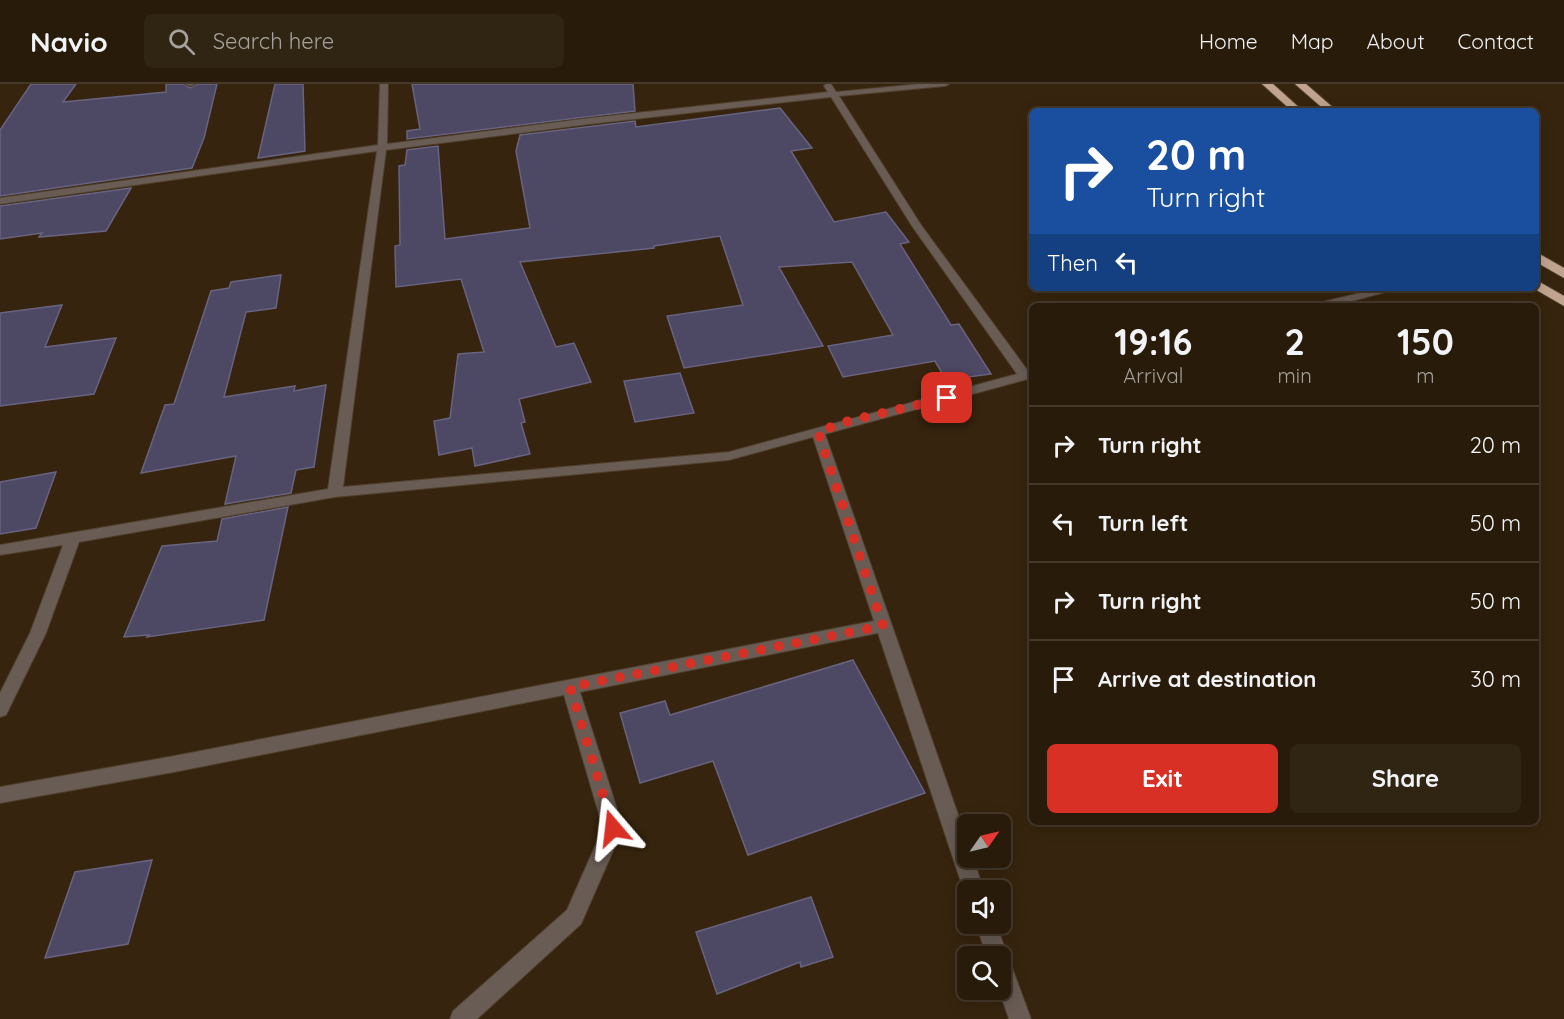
<!DOCTYPE html>
<html lang="en">
<head>
<meta charset="utf-8">
<style>
  :root { --surface:#281b0a; --page:#302413; --text:#f1f3f6; --muted:#a5a19c; --line:#44392b; --accent:#d93025 }
  body { margin:0; font-family:Quicksand,sans-serif; background:var(--page); color:var(--text); height:100vh; display:flex; flex-direction:column; font-size:22px; white-space:nowrap }
  * { box-sizing:border-box; margin:0 }
  p { font-size:20px; color:var(--muted) }
  .icon { flex:none; width:33px; height:33px; fill:none; stroke:currentColor; stroke-width:2; stroke-linecap:round; stroke-linejoin:round }
  .map { position:relative; flex:1; overflow:hidden }
  .panel { position:absolute; left:1029px; top:219px; width:510px; height:522px; display:flex; flex-direction:column; background:var(--surface); border-radius:9px; box-shadow:0 3px 15px #0003,0 0 0 2px var(--line) }
  .panel>* { flex:none }
  .hud { position:absolute; left:1029px; top:24px; width:510px; height:183px; border-radius:9px; box-shadow:0 3px 15px #0003,0 0 0 2px var(--line); background:#1a4fa0; color:#fff; overflow:hidden }
  .needle { width:39px; rotate:56deg }
  .buttons { position:absolute; left:957px; top:730px; display:grid; gap:12px }
  .buttons a { display:grid; place-items:center; width:54px; height:54px; border-radius:9px; background:var(--surface); box-shadow:0 3px 15px #0003,0 0 0 2px var(--line); font-size:30px }
  .pin { position:absolute; display:grid; place-items:center; width:51px; height:51px; color:#fff; margin:-26px; border-radius:12px; box-shadow:0 3px 9px #0006 }
  .me { position:absolute; width:66px; margin:-33px; rotate:343deg; stroke-linejoin:round; filter:drop-shadow(0 0 4px #0008) }
  .turn { display:flex; align-items:center; gap:21px; height:126px; padding:0 18px; font-size:27px }
  .turn .icon { width:78px; height:78px; stroke-width:2.5 }
  .turn b { display:block; font-size:42px; line-height:51px }
  .then { display:flex; align-items:center; height:57px; padding:0 18px; background:#0003; gap:12px; font-size:22px }
  .eta { display:flex; justify-content:space-evenly; align-items:center; height:102px; text-align:center }
  .eta b { font-size:36px; font-weight:700; line-height:42px }
  .cta { display:flex; gap:12px; margin-top:auto; padding:12px 18px }
  .cta a { flex:1; height:69px; border-radius:9px; background:var(--accent); color:#fff; font-size:24px; font-weight:700; line-height:69px; text-align:center }
  .cta a+a { background:var(--page); color:var(--text) }
  ul { padding:0; list-style:none }
  li { display:flex; align-items:center; gap:18px; height:78px; padding:0 18px; border-top:2px solid var(--line) }
  li div { flex:1 }
  li b { display:block; font-size:22px }
  li em { font-style:normal }
  header { display:flex; align-items:center; gap:36px; box-sizing:border-box; height:84px; padding:0 30px; background:var(--surface); border-bottom:2px solid var(--line) }
  header strong { font-size:28px }
  nav { display:flex; gap:33px; margin-inline-start:auto; font-size:21px }
  .search { width:420px; height:54px; background:var(--page); display:flex; align-items:center; gap:15px; box-sizing:border-box; padding:0 21px; border-radius:9px; color:var(--muted); font-size:22px }
  .map>svg:first-child { display:block }
</style>
</head>
<body>
<header>
<strong>Navio</strong>
<div class="search"><svg class="icon" aria-label="search" viewBox="0 0 24 24"><circle cx="10" cy="10" r="6"/><path d="M15 15l6 6"/></svg>Search here</div>
<nav><a>Home</a><a>Map</a><a>About</a><a>Contact</a></nav>
</header>
<div class="map">
<svg width="1564" height="935" viewBox="0 0 1564 935">
  <rect width="100%" height="100%" fill="#36240e"/>
  <!-- building -->
  <g fill="#4d4863" stroke="#68637f" stroke-width="1.5">
    <path d="M31 0H76L63 18 166 8V0H183L190 4 197 0H217L204 54 192 84 0 112V46Z"/>
    <path d="M275 0H303L305 67 258 74Z"/>
    <path d="M412 0H633L635 27 407 55V47L420 45Z"/>
    <path d="M780 24 812 64 791 67 834 138 886 128 909 158 900 160 951 241 959 240 991 290 946 296 935 277 843 293 828 262 893 251 852 178 779 183 823 262 684 284 667 232 743 221 720 152 654 162V164L520 178 556 263 574 259 591 298 519 315 525 338 521 339 530 370 475 382 472 364 439 371 434 337 450 334 458 270 484 268 461 195 396 203 395 162 400 161 399 82 405 81 407 66 438 62 445 155 530 144 516 67 520 51 635 37 636 43Z"/>
    <path d="M131 104 106 147 39 153 42 149 0 155V122Z"/>
    <path d="M281 191 276 224 246 228 224 313 295 302 294 307 326 301 314 383 296 386 291 409 225 420 236 372 141 389 165 321 174 320 211 207 229 204 231 198Z"/>
    <path d="M62 221 45 263 116 254 94 310 0 322V229Z"/>
    <path d="M680 289 694 329 635 338 624 297Z"/>
    <path d="M56 388 36 444 0 450V398Z"/>
    <path d="M288 423 264 536 147 553 149 551 124 553 162 462 217 457 222 435Z"/>
    <path d="M853 576 925 709 748 771 713 677 640 699 620 629 665 617 670 631Z"/>
    <path d="M152 776 128 860 45 874 75 788Z"/>
    <path d="M811 813 833 873 801 883 800 878 717 910 696 848Z"/>
  </g>
  <g fill="none" stroke-linecap="round" stroke-linejoin="round">
    <defs>
      <g id="street">
        <path d="M185 0H195L191 2Z"/>
        <path d="M380 0H388L387 60 590 34 828 8 824 2 826 0H831L836 8 919 0H949L945 2 839 12 921 141 1028 287 1032 286V294L825 350 968 759V774H973L984 807H968V814L964 807 878 549 580 608 623 744 581 840 477 935H450L453 927 567 826 603 744 564 611 174 688 0 719V703L174 672 874 537 813 353 729 376 335 413 79 458 46 549 6 631 0 633V609L30 549 63 461 0 471V461L328 405 377 67 0 120V114L378 61ZM831 13 912 142 1017 290 729 368 343 403 386 66 590 40Z"/>
        <path d="M1381 204H1401L1333 222H1312L1314 220Z"/>
        <path d="M976 840H996L1031 935H1009L999 906H1000V873H987Z"/>
      </g>
      <g id="highway">
        <path d="M1262 0H1273L1303 27H1292Z"/>
        <path d="M1295 0H1306L1337 27H1326Z"/>
        <path d="M1536 168 1564 184V194L1536 178Z"/>
        <path d="M1536 196 1564 212V222L1533 204H1536Z"/>
      </g>
    </defs>
    <!-- street casing -->
    <use href="#street" stroke="#503f2a" stroke-width="2"/>
    <!-- highway casing -->
    <use href="#highway" stroke="#503f2a" stroke-width="2"/>
    <!-- street -->
    <use href="#street" fill="#685c54" fill-rule="evenodd"/>
    <!-- highway -->
    <use href="#highway" fill="#c0a48f" fill-rule="evenodd"/>
  </g>
  <g fill="none" stroke-linecap="round" stroke-linejoin="round">
    <!-- route -->
    <path stroke="#d93025" stroke-width="10" stroke-dasharray="0 18" d="M613 744 570 603 883 542 818 348 849 337 947 314"/>
  </g>
</svg>
<div class="buttons">
<a><svg class="needle" viewBox="-14 -14 28 28"><path d="M0-13l5 13h-10z" fill="#e53935"/><path d="M0 13l5-13h-10z" fill="#a5a19c"/></svg></a>
<a><svg class="icon" aria-label="sound" viewBox="0 0 24 24"><path d="M4 9h4l5-4v14l-5-4H4zM17 9q2 3 0 6"/></svg></a>
<a><svg class="icon" aria-label="search" viewBox="0 0 24 24"><circle cx="10" cy="10" r="6"/><path d="M15 15l6 6"/></svg></a>
</div>
<div class="pin" style="left:947px;top:314px;background:#d93025"><svg class="icon" aria-label="arrive" viewBox="0 0 24 24"><path d="M6 21V4h12l-3 4 3 4H6"/></svg></div>
<svg class="me" style="left:613px;top:744px" viewBox="-20 -20 40 40"><path d="M0-17L14 15 0 8-14 15z" fill="#d93025" stroke="#fff" stroke-width="4"/></svg>
<div class="hud">
<div class="turn"><svg class="icon" aria-label="right" viewBox="0 0 24 24"><path d="M7 20v-9h11M14 6l5 5-5 5"/></svg><div><b>20 m</b>Turn right</div></div>
<div class="then">Then<svg class="icon" aria-label="left" viewBox="0 0 24 24"><path d="M17 20v-9H6M10 6l-5 5 5 5"/></svg></div>
</div>
<section class="panel">
<div class="eta">
<div><b>19:16</b><p>Arrival</p></div>
<div><b>2</b><p>min</p></div>
<div><b>150</b><p>m</p></div>
</div>
<ul>
<li><svg class="icon" aria-label="right" viewBox="0 0 24 24"><path d="M7 20v-9h11M14 6l5 5-5 5"/></svg><div><b>Turn right</b></div><em>20 m</em></li>
<li><svg class="icon" aria-label="left" viewBox="0 0 24 24"><path d="M17 20v-9H6M10 6l-5 5 5 5"/></svg><div><b>Turn left</b></div><em>50 m</em></li>
<li><svg class="icon" aria-label="right" viewBox="0 0 24 24"><path d="M7 20v-9h11M14 6l5 5-5 5"/></svg><div><b>Turn right</b></div><em>50 m</em></li>
<li><svg class="icon" aria-label="arrive" viewBox="0 0 24 24"><path d="M6 21V4h12l-3 4 3 4H6"/></svg><div><b>Arrive at destination</b></div><em>30 m</em></li>
</ul>
<div class="cta"><a>Exit</a><a>Share</a></div>
</section>
</div>
</body>
</html>
